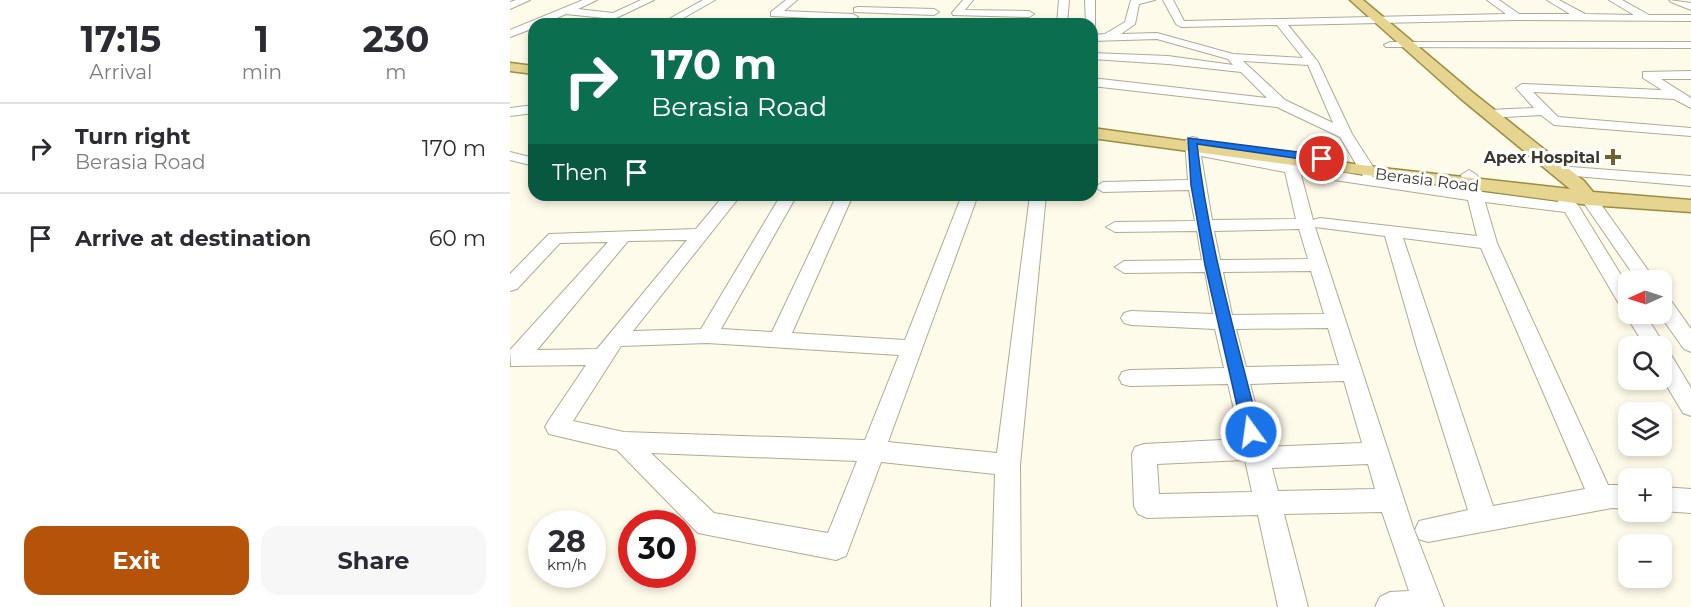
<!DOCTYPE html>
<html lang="en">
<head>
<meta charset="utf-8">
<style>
  :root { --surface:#fff; --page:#f7f7f7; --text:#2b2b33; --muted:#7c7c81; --line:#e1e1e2; --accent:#b45309 }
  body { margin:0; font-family:Montserrat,sans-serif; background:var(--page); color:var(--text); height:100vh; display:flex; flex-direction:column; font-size:22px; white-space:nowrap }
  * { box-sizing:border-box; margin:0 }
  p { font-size:20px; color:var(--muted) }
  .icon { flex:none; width:33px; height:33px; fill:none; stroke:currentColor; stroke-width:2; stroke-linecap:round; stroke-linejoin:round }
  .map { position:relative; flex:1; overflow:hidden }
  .side { display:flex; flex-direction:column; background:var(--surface); width:510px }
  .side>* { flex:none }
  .banner { position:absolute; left:18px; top:18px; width:570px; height:183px; border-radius:18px; box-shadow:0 3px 9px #0003; background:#0b6e4f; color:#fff; overflow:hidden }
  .needle { width:39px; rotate:267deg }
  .controls { position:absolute; left:1108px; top:270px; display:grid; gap:12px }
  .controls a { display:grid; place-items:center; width:54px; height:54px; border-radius:12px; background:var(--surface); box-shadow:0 3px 9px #0003; font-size:30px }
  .speed { position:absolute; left:18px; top:510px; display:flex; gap:12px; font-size:30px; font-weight:700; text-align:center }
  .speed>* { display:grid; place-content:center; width:78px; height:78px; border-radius:50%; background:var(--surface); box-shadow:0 3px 9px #0003; line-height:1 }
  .speed small { font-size:15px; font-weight:400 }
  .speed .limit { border:9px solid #d22; background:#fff; color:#111 }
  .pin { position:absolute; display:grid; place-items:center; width:51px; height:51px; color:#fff; margin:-26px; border:3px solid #fff; border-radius:50%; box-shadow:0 2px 6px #0007 }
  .me { position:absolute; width:66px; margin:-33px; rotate:346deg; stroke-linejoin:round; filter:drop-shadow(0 0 4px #0008) }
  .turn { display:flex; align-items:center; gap:21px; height:126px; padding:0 24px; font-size:27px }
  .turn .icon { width:78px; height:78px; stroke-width:2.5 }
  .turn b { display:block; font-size:42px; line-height:51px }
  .then { display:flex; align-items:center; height:57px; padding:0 24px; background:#0003; gap:12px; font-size:22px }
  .eta { display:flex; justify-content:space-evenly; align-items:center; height:102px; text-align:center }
  .eta b { font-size:36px; font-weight:700; line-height:42px }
  .cta { display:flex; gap:12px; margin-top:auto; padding:12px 24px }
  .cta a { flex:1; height:69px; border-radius:18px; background:var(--accent); color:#fff; font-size:24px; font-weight:700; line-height:69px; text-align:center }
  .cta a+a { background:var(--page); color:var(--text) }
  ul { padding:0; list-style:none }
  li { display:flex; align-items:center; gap:18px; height:90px; padding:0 24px; border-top:2px solid var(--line) }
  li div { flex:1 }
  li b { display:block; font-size:22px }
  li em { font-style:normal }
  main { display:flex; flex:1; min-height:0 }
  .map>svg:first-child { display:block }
</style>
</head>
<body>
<main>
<section class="side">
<div class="eta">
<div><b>17:15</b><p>Arrival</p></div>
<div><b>1</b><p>min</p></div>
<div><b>230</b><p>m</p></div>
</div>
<ul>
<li><svg class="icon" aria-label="right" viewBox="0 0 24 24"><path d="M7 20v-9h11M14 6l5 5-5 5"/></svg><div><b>Turn right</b><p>Berasia Road</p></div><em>170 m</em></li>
<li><svg class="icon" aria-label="arrive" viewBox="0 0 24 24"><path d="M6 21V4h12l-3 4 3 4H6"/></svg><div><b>Arrive at destination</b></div><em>60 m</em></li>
</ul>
<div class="cta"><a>Exit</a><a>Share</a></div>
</section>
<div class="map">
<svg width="1181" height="607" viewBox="0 0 1181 607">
  <rect width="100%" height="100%" fill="#fffbea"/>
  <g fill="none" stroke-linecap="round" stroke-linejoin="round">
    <defs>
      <g id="minor">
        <path d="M6 0H20L0 9V2Z"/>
        <path d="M73 0H87L68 9 103 13 131 0H144L104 19 56 14 33 24H24V28L0 37V30Z"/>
        <path d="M193 0H205L163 24H150Z"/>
        <path d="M276 0H287L274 11 343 14 348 17 343 20 261 16V12Z"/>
        <path d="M453 0H463L455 10 519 11 524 14 519 17 443 15 442 13Z"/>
        <path d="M549 0H559L557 24H547Z"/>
        <path d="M575 0H585V26L576 24Z"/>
        <path d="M621 0H645L629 4 625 24 611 34 647 33 723 54 793 58 767 25 671 27 666 24 653 0H663L674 21 996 14 977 0H989L1009 14H1060L1037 0H1049L1075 14 1124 15 1099 0H1112L1139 15H1181V21L1007 20 778 25 808 62 842 134 867 173 862 177 955 190 951 175 959 170 967 175 972 192 1048 202 1049 196C1061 193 1061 199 1068 205L1119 288V314H1135L1155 346 1152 351 1160 353 1181 388V416L1173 413 1152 378V346H1135L1115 314 1117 310 1112 309 1055 212 975 202 987 243 1098 485H1119V509L1102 508 918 542 909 539 905 530 909 521 958 510 907 348 875 236 805 227 903 527 934 607H865L870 597 880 592 899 591 872 512 774 514 798 607H768L748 515 637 518 628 514 624 506 622 454 625 447 634 444 731 439 718 384 620 386 612 384 609 378 612 372 620 370 714 368 705 329 621 325 614 323 611 318 614 313 621 311 703 314 695 272 614 273 605 267 614 261 692 260 687 231 605 232 596 227 605 222 685 221 679 190 593 192 585 187 593 182 678 180 675 141 682 137 687 138 690 147 853 176 830 137 767 107 582 86V78L757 98 731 72 658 64 582 59V53L658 56 723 65 718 59 647 39 582 41V35L595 34 615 22ZM733 61 798 65 823 123 775 100ZM691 156 775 172 786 219 702 220ZM791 175 958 200 967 236 810 218 803 220ZM789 229 798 259 710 260 704 231ZM893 238 971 248 1075 489 983 506ZM801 271 814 314 722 315 713 272ZM818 328 829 365 736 367 726 329ZM834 381 852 443 757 447 740 384ZM735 460 742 492 649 494 647 464ZM858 464 865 489 768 491 762 468Z"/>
        <path d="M1159 0 1181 3V10L1161 2Z"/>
        <path d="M348 7 424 9 429 12 424 15 344 12V8Z"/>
        <path d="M880 42H1181V48L876 47 874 45Z"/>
        <path d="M1181 71V79H1151L1181 98V108L1164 99 1023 92 1048 117 1181 128V136L1044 125 1031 115 979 118 972 114 979 110 1024 108 1006 88 1012 84 1152 90 1133 78V72Z"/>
        <path d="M24 105V113L0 116V108Z"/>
        <path d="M0 152 24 158V166L0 160Z"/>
        <path d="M1047 166 1181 176V186L1042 174 1039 171 1042 168Z"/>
        <path d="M1079 194 1085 196 1145 280H1127L1071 199Z"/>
        <path d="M214 195H231L123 331 191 329 271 195H287L211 329 262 332 327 195H343L282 333 395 340 452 195H468L378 442 487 453 520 195H536L510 465 511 607H481L485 474 371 462 336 556 326 560 188 533 107 450 39 434 35 427 39 420 76 365 1 366 0 350 98 242 50 243 7 289 0 291V274L39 234 186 229ZM177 240 87 349 27 350 118 241ZM197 343 389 355 355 440 114 432 63 421 111 346ZM141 453 347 461 318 533 204 513Z"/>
        <path d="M1152 296 1159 298 1181 329V352L1174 349 1149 314H1152Z"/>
        <path d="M1152 487 1181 489V513L1152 511Z"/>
      </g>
      <g id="major">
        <path d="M840 0H853L962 92 1074 181 1083 192 1181 200V212L1079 205 582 138V128L881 169 1060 189 950 98Z"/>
        <path d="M0 63 24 66V74L0 71Z"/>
      </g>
    </defs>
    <!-- minor casing -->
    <use href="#minor" stroke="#b1aa91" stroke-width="2"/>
    <!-- major casing -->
    <use href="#major" stroke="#9f8b3f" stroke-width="3"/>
    <!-- minor -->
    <use href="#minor" fill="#fff" fill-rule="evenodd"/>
    <!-- major -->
    <use href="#major" fill="#e6d491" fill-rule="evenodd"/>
  </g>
  <!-- route -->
  <path fill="#1a73e8" stroke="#114b97" stroke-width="1.5" d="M678 138 812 155 817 159 812 162 687 144C698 242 726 337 750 432L747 436H735L733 432 695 265 681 185Z"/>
  <!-- markers -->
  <path fill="#70622f" stroke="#fff" stroke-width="2" d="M1100 148h6v6h6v6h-6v6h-6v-6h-6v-6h6z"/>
  <g text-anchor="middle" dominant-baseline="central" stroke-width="6" stroke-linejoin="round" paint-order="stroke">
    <!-- far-poi labels -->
    <g font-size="16" font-weight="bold" fill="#3b382d" stroke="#fff" text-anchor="end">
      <text x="1090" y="157">Apex Hospital</text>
    </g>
    <!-- far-street labels -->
    <g font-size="16" fill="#3b382d" stroke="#fff">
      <text transform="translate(917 180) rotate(7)">Berasia Road</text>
    </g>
  </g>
</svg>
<div class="controls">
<a><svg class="needle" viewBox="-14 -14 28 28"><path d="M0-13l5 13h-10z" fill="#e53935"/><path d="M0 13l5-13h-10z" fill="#7c7c81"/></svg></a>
<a><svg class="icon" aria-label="search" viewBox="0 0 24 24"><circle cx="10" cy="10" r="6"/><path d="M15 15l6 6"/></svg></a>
<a><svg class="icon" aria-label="layers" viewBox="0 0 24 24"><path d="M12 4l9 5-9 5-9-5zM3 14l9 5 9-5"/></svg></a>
<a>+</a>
<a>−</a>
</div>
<div class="speed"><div>28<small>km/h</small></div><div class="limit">30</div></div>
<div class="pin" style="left:812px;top:159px;background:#d93025"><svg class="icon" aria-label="arrive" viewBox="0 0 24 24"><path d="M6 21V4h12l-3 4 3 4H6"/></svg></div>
<svg class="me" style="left:741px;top:432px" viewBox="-20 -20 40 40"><circle r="17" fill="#1a73e8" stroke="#fff" stroke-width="3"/><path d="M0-11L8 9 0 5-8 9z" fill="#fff"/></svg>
<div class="banner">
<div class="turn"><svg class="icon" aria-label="right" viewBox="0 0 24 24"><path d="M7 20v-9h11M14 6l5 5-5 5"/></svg><div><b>170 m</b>Berasia Road</div></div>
<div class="then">Then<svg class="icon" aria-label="arrive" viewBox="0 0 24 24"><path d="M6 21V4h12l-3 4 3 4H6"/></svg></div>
</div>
</div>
</main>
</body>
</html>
